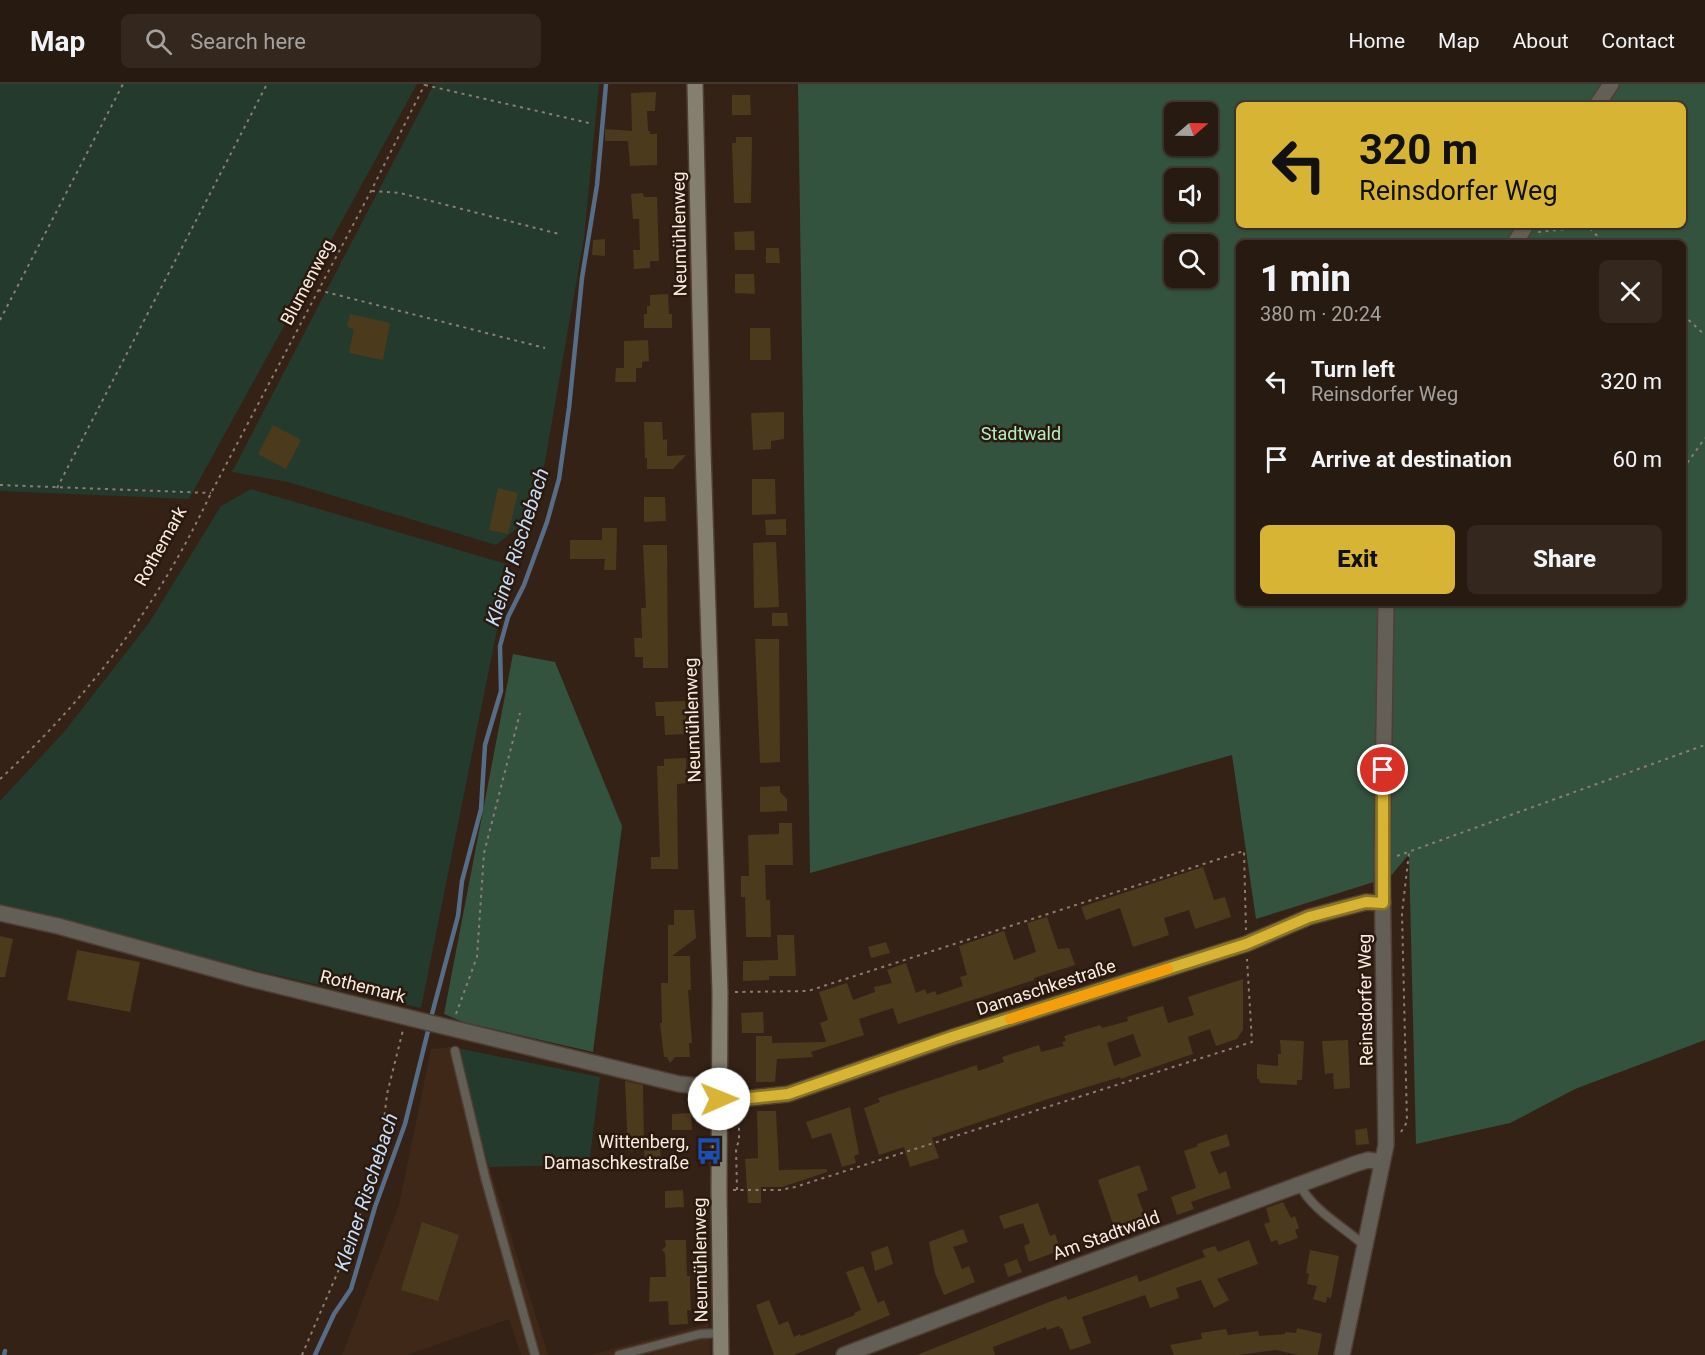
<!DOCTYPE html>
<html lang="en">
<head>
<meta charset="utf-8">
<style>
  :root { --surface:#271a10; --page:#33271e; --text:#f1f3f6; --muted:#a4a19f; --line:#433830; --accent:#d8b434 }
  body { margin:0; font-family:Roboto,sans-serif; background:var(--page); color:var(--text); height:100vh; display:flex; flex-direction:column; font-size:22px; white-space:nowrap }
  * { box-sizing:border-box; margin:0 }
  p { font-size:20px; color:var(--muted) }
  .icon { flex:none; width:33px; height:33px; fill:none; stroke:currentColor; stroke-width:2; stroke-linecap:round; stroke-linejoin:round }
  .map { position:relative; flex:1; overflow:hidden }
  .side { position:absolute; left:1236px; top:156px; width:450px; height:366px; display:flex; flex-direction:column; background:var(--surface); border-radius:9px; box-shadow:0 2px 4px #0004,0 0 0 2px var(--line) }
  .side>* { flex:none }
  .hud { position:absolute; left:1236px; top:18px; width:450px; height:126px; border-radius:9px; box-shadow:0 2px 4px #0004,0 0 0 2px var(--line); background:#d8b434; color:#111; overflow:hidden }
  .needle { width:39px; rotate:70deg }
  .tools { position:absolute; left:1164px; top:18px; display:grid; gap:12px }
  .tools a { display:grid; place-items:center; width:54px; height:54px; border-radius:9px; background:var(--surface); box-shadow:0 2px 4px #0004,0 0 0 2px var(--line); font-size:30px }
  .pin { position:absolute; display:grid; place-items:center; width:51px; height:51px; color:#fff; margin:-26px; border:3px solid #fff; border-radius:50%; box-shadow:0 2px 6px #0007 }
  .me { position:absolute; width:66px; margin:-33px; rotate:89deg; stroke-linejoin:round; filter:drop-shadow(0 0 4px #0008) }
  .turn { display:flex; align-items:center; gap:21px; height:126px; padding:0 24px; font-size:27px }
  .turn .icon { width:78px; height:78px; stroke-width:2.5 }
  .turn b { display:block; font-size:42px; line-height:51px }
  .round { display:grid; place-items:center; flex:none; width:63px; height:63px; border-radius:9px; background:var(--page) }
  .headline { display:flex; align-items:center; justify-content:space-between; height:102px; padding:0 24px }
  h1 { font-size:36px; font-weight:800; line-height:45px }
  .cta { display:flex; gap:12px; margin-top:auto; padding:12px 24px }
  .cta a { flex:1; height:69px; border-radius:9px; background:var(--accent); color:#111; font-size:24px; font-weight:800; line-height:69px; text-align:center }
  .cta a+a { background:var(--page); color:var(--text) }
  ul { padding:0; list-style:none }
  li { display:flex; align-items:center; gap:18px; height:78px; padding:0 24px }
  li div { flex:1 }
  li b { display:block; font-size:22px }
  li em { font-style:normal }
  header { display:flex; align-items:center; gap:36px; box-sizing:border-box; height:84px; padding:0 30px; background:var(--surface); border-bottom:2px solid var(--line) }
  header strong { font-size:28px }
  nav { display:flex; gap:33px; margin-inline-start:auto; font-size:21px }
  .search { width:420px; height:54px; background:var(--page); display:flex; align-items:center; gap:15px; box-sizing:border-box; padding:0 21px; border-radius:9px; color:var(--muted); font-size:22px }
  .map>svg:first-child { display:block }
</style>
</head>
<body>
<header>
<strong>Map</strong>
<div class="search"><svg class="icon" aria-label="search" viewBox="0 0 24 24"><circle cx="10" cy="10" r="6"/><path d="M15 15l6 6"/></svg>Search here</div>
<nav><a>Home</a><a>Map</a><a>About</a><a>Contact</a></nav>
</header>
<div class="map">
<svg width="1705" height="1271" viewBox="0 0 1705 1271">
  <rect width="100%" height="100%" fill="#342216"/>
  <!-- built -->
  <g fill="#3f2818">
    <path d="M452 963 548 1271H521L509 1235 407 1271H342L399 1121 431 965Z"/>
    <path d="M709 1239 710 1271H590Z"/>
  </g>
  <!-- green -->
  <g fill="#243a2c">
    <path d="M0 0H417L189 415 0 407Z"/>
    <path d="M434 0H599L584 154 536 429 496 461 288 398 232 388Z"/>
    <path d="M251 405 510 481 421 924 266 889 0 822V717L64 648 149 539 221 422Z"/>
    <path d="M452 963 600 993 589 1081 489 1083Z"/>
  </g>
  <!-- forest -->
  <g fill="#34533f" fill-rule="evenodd">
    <path d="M798 0H1705V956L1575 1005 1510 1039 1416 1060 1409 770 1390 793 1256 835 1232 671 810 789ZM1239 21H1683V141H1239ZM1174 28H1208V62H1174ZM1174 94H1208V128H1174ZM1239 159H1683V519H1239ZM1174 160H1208V194H1174Z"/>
    <path d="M513 570 555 578 622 742 593 968 463 938 444 930Z"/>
  </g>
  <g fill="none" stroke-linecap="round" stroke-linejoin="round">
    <!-- stream -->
    <g stroke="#566d88" stroke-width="4.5">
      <path d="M432 930 458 832 462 797 481 725 485 661 501 607 500 562 508 533 524 501 547 438 559 395 569 324 582 194 597 101 606 0"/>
      <path d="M4 1271 5 1267"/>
      <path d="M315 1271 334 1230 351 1205 375 1123 405 1040 428 947"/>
    </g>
  </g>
  <!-- building -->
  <g fill="#4c3a1d" fill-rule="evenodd">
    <path d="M656 8 655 27H647L648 47H650V50H657V81L630 82 628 57H605V45L632 47 631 9Z"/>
    <path d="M732 11H750L751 31H732Z"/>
    <path d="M736 53H752L751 119H734L732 59H736Z"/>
    <path d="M643 109 644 113H657L659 177H650V184L634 185 633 166H640L639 135H633L631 110Z"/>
    <path d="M754 147 755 166H735L734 148Z"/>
    <path d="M605 155V172L592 171 593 156Z"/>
    <path d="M766 164H779L780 179H766Z"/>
    <path d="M735 190H754L755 210 735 209Z"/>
    <path d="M668 210 669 230H672V244H644V230H647V222H650V211Z"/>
    <path d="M350 230 390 239 383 276 349 269 354 245 347 243Z"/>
    <path d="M750 244H770L771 276H750Z"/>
    <path d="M648 256 649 277 642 278V284H636V298H615L616 284H624V257Z"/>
    <path d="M784 328V355L771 357V365L753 366 751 329Z"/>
    <path d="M644 338H662L663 356 667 355V372L686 371 673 385H647V374H645Z"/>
    <path d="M273 341 301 356 286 385 258 370Z"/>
    <path d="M752 395H775L776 430 752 431Z"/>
    <path d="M498 404 518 409 508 450 489 446Z"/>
    <path d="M644 413H665L666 437 644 438Z"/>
    <path d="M786 435V451H766L765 436Z"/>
    <path d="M602 444H617L616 486H604L605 475H570V456H602Z"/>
    <path d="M776 458 779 523 754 524 753 459Z"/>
    <path d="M643 461H667L668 584H643V573H635L634 554H642L641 524H646Z"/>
    <path d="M772 529H787L788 542H772Z"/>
    <path d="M755 555H779L780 678 760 679Z"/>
    <path d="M685 617 687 650 665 651 664 632H656L655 618Z"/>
    <path d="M686 674 687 699 677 700 678 785H651V773H660L657 682H664V675Z"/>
    <path d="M780 702V708L787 715V727L760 728V703Z"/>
    <path d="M779 739H792L793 781H765L766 816H770L771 853H746L745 813H741V792H749L748 751 779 750Z"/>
    <path d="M1203 783 1214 816 1225 813 1231 833 1195 845 1189 826 1164 834 1169 851 1133 863 1120 824 1086 836 1081 823Z"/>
    <path d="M674 826H694L696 854 672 872H690L691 906H688L692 959H689L690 973H675L670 979 667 973H664L660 939H662L661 899H668V841H674Z"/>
    <path d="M1047 833 1058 865 1069 864 1075 881 1034 894V896L898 940 893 924 859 935 864 951 811 968 813 973 777 975 775 998H756V952H772V959L826 958 820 939 828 936 819 908 847 899 853 916 875 908 874 903 892 899 887 886 906 879 916 909 925 905 927 910 935 907 937 911 963 902 960 893 967 891 959 862 1004 847 1014 876 1036 868 1027 839Z"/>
    <path d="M777 851H794L796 892H769V896L743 897V877L778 876Z"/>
    <path d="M0 852 13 855 5 893H0Z"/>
    <path d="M886 858 890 869 871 874 868 863Z"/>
    <path d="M77 866 140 878 130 928 67 916Z"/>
    <path d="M1243 895V946L1237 955 1216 962 1210 945 1188 953 1193 970 1131 991 1121 995 1120 993 1048 1015 932 1054 939 1074 910 1083 904 1063 879 1071 864 1024 880 1018 878 1014 977 981 978 987 1004 978 1002 973 1039 961 1041 968 1064 962 1062 958 1066 957 1064 952 1100 941 1102 944 1128 937 1127 933 1163 922 1168 939 1194 931 1188 913ZM1133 950 1141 972 1114 982 1107 959Z"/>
    <path d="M763 928 764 949H742L741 929Z"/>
    <path d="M1280 956 1304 957 1302 996H1297V1001L1260 999 1259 995H1257V980L1278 982V970H1281Z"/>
    <path d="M1348 956 1350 1004 1334 1005 1333 989 1325 990 1322 957Z"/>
    <path d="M625 997 643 1001 644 1063 660 1062 661 1077H645L644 1066 628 1067Z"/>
    <path d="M850 1023 859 1070 854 1072 856 1079 842 1083 831 1049 812 1055 806 1038Z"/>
    <path d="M757 1027H776L779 1086 827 1085V1088L782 1103H761V1119H748L745 1075 758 1074Z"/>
    <path d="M691 1029 692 1046H672V1030Z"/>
    <path d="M1367 1044 1369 1060 1356 1061 1355 1046Z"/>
    <path d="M1227 1050 1230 1062 1210 1068 1219 1090 1226 1087 1231 1104 1191 1118 1194 1125 1177 1131 1171 1113 1196 1104 1184 1067 1198 1062 1197 1060Z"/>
    <path d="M1139 1081 1148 1106 1137 1110 1146 1135 1115 1146 1098 1096Z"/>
    <path d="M683 1106 684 1123 665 1124V1107Z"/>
    <path d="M1283 1118 1291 1134 1295 1132 1299 1144 1295 1146 1298 1154 1279 1161 1277 1156 1271 1158 1264 1140 1270 1138 1266 1124Z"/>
    <path d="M1038 1119 1050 1152 1055 1150 1061 1166 1029 1178 1024 1162 1030 1159 1023 1139 1004 1145 999 1132Z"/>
    <path d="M422 1138 459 1151 438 1217 401 1206Z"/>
    <path d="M963 1145 968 1158 953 1163 962 1185 969 1182 975 1198 944 1211 935 1189 929 1158Z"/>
    <path d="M665 1156H686L687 1192H690V1206L691 1226H687L688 1240 669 1241 668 1217 649 1218 650 1193H666L665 1169 662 1166 666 1162Z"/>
    <path d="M1249 1156 1258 1180 1217 1195 1229 1216 1214 1224 1201 1196 1176 1204 1179 1214 1150 1224 1145 1211 1082 1233 1091 1259 1074 1265 1070 1266 1062 1244 1060 1245 1059 1242 1047 1246 1046 1243 993 1263 995 1271H917L1049 1218 1066 1212 1068 1216 1137 1191 1139 1198 1205 1173 1202 1166 1215 1162 1218 1168Z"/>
    <path d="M888 1162 893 1180 875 1187 871 1168Z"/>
    <path d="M1310 1166 1339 1172 1331 1214 1327 1213 1326 1219 1313 1215 1317 1202 1307 1200 1309 1190 1306 1189Z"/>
    <path d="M1017 1175 1022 1188 1008 1193 1004 1180Z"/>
    <path d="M863 1182 878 1219 884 1216 890 1231 794 1271H774L756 1221 769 1216 779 1241 788 1237 794 1253 800 1250 801 1252 855 1231 854 1229 861 1226 846 1188Z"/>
    <path d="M1297 1244 1322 1250 1318 1271H1298L1276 1266 1238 1271H1174L1170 1261 1202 1255 1201 1249 1226 1245 1228 1251 1258 1247 1259 1252 1285 1250V1248L1296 1249Z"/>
  </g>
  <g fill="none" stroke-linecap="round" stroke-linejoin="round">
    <defs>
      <g id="lane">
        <path d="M455 967 485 1093 535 1271"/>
        <path d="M1300 1101C1311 1124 1340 1141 1359 1157L1366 1159"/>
        <path d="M619 1271 700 1250 720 1249"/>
      </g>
      <g id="street">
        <path d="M1597 21 1611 0"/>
        <path d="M1515 159 1526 141"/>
        <path d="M0 829 58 842 251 895 679 1000 719 1004"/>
        <path d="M719 1015H741L788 1010 953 953 1246 860 1309 833 1366 818 1383 819"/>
        <path d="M844 1271 1009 1208 1355 1080 1368 1076 1382 1078"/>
        <path d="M1342 1271 1386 1061 1382 776 1386 519"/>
      </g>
      <path id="secondary" d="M695 0 703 366 720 908 719 1106 721 1271"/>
    </defs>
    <!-- lane casing -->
    <use href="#lane" stroke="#4f3e33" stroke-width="11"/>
    <!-- street casing -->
    <use href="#street" stroke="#4f3e33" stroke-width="18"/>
    <!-- secondary casing -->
    <use href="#secondary" stroke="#4f3e33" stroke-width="18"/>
    <!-- path -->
    <g stroke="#8d7d73" stroke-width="2" stroke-dasharray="3 4.5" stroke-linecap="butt">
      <path d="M425 1 589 39"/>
      <path d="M372 107 400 109 559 150"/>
      <path d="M1538 148 1588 143 1605 159"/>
      <path d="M318 206 545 264"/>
      <path d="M1683 231 1705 251"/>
      <path d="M0 236 123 0"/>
      <path d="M1683 385 1705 354"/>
      <path d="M0 401 211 409"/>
      <path d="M57 404 267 0"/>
      <path d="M0 695C90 612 159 520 211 409L371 107 425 0"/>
      <path d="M1397 772 1705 661"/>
      <path d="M735 908 808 907 1244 767 1246 846"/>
      <path d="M456 930 477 873 484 769 520 629"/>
      <path d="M1401 1048 1407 1038 1402 829 1409 769"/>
      <path d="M733 1106H780L795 1103 1252 958 1247 875"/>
      <path d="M737 1106 736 1064 739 1057V1029"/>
      <path d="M302 1271 340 1183 379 1080 387 1010 403 946"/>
    </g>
    <!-- lane -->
    <use href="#lane" stroke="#635f56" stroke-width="8"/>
    <!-- street -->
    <use href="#street" stroke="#635f56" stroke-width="15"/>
    <!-- secondary -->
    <use href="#secondary" stroke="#857f70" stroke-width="15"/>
  </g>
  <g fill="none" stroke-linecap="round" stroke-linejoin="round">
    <defs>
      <path id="route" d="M719 1015H741L788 1010 952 953 1246 860 1309 833 1366 818 1383 819V686"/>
    </defs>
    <!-- route casing -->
    <use href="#route" stroke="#8c7522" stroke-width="15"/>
    <!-- route -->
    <use href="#route" stroke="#d8b434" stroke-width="10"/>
    <!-- slow -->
    <path stroke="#f59e0b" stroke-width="10" d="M1010 935 1168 885"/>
  </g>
  <!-- icons -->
  <defs>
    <symbol id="bus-bare" viewBox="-9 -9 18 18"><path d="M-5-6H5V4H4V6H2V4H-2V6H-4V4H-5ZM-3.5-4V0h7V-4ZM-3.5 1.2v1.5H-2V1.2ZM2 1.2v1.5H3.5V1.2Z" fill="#1a4fb4" stroke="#2a190d" stroke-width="2.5" paint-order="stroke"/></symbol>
  </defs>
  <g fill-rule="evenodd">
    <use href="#bus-bare" x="690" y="1048" width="38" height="38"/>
  </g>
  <g text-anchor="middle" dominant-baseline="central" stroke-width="5" stroke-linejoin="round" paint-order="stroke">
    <!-- street labels -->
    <g font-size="18" fill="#f8ebe3" stroke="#2a190d">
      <text transform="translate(679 150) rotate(-91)">Neumühlenweg</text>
      <text transform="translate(307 198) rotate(-62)">Blumenweg</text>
      <text transform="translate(160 462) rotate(-61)">Rothemark</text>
      <text transform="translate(692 636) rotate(-92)">Neumühlenweg</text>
      <text transform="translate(363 902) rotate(14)">Rothemark</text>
      <text transform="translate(1046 903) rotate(-18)">Damaschkestraße</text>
      <text transform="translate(1365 916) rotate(-91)">Reinsdorfer Weg</text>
      <text transform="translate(1106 1151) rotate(-20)">Am Stadtwald</text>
      <text transform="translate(700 1176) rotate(-91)">Neumühlenweg</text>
    </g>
    <!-- park labels -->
    <g font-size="18" fill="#b3eec7" stroke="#2a190d">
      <text x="1021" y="349">Stadtwald</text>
    </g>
    <!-- poi labels -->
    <g font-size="18" fill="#f8ebe3" stroke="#2a190d" text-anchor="end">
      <text x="689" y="1057">Wittenberg,<tspan x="689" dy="21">Damaschkestraße</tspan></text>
    </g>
    <!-- water labels -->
    <g font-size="20" font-style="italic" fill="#c6defb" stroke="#2a190d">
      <text transform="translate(517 463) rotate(-72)">Kleiner Rischebach</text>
      <text transform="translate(366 1108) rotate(-72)">Kleiner Rischebach</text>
    </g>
  </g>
</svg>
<div class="tools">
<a><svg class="needle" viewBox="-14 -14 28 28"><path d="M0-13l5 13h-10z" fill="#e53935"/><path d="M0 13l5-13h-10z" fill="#a4a19f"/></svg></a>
<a><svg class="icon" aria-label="sound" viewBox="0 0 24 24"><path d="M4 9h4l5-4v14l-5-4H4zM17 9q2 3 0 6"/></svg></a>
<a><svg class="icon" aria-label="search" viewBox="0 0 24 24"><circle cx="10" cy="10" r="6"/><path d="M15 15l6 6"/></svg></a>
</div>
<div class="pin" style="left:1383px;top:686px;background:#d93025"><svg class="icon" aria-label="arrive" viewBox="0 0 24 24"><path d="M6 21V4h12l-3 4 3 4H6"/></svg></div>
<svg class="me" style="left:719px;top:1015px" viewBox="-20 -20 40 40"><circle r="19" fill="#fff"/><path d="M0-13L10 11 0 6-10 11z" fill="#d8b434"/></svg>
<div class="hud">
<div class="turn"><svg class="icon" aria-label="left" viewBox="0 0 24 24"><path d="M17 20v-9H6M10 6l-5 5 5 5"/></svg><div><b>320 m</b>Reinsdorfer Weg</div></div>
</div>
<section class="side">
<div class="headline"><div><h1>1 min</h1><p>380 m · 20:24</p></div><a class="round"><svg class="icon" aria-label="close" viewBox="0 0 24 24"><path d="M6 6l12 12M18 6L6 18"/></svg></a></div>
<ul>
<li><svg class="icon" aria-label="left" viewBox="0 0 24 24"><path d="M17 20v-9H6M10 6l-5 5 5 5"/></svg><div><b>Turn left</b><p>Reinsdorfer Weg</p></div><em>320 m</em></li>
<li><svg class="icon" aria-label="arrive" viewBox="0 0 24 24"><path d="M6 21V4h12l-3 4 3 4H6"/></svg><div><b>Arrive at destination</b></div><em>60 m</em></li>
</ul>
<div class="cta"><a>Exit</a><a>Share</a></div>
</section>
</div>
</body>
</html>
